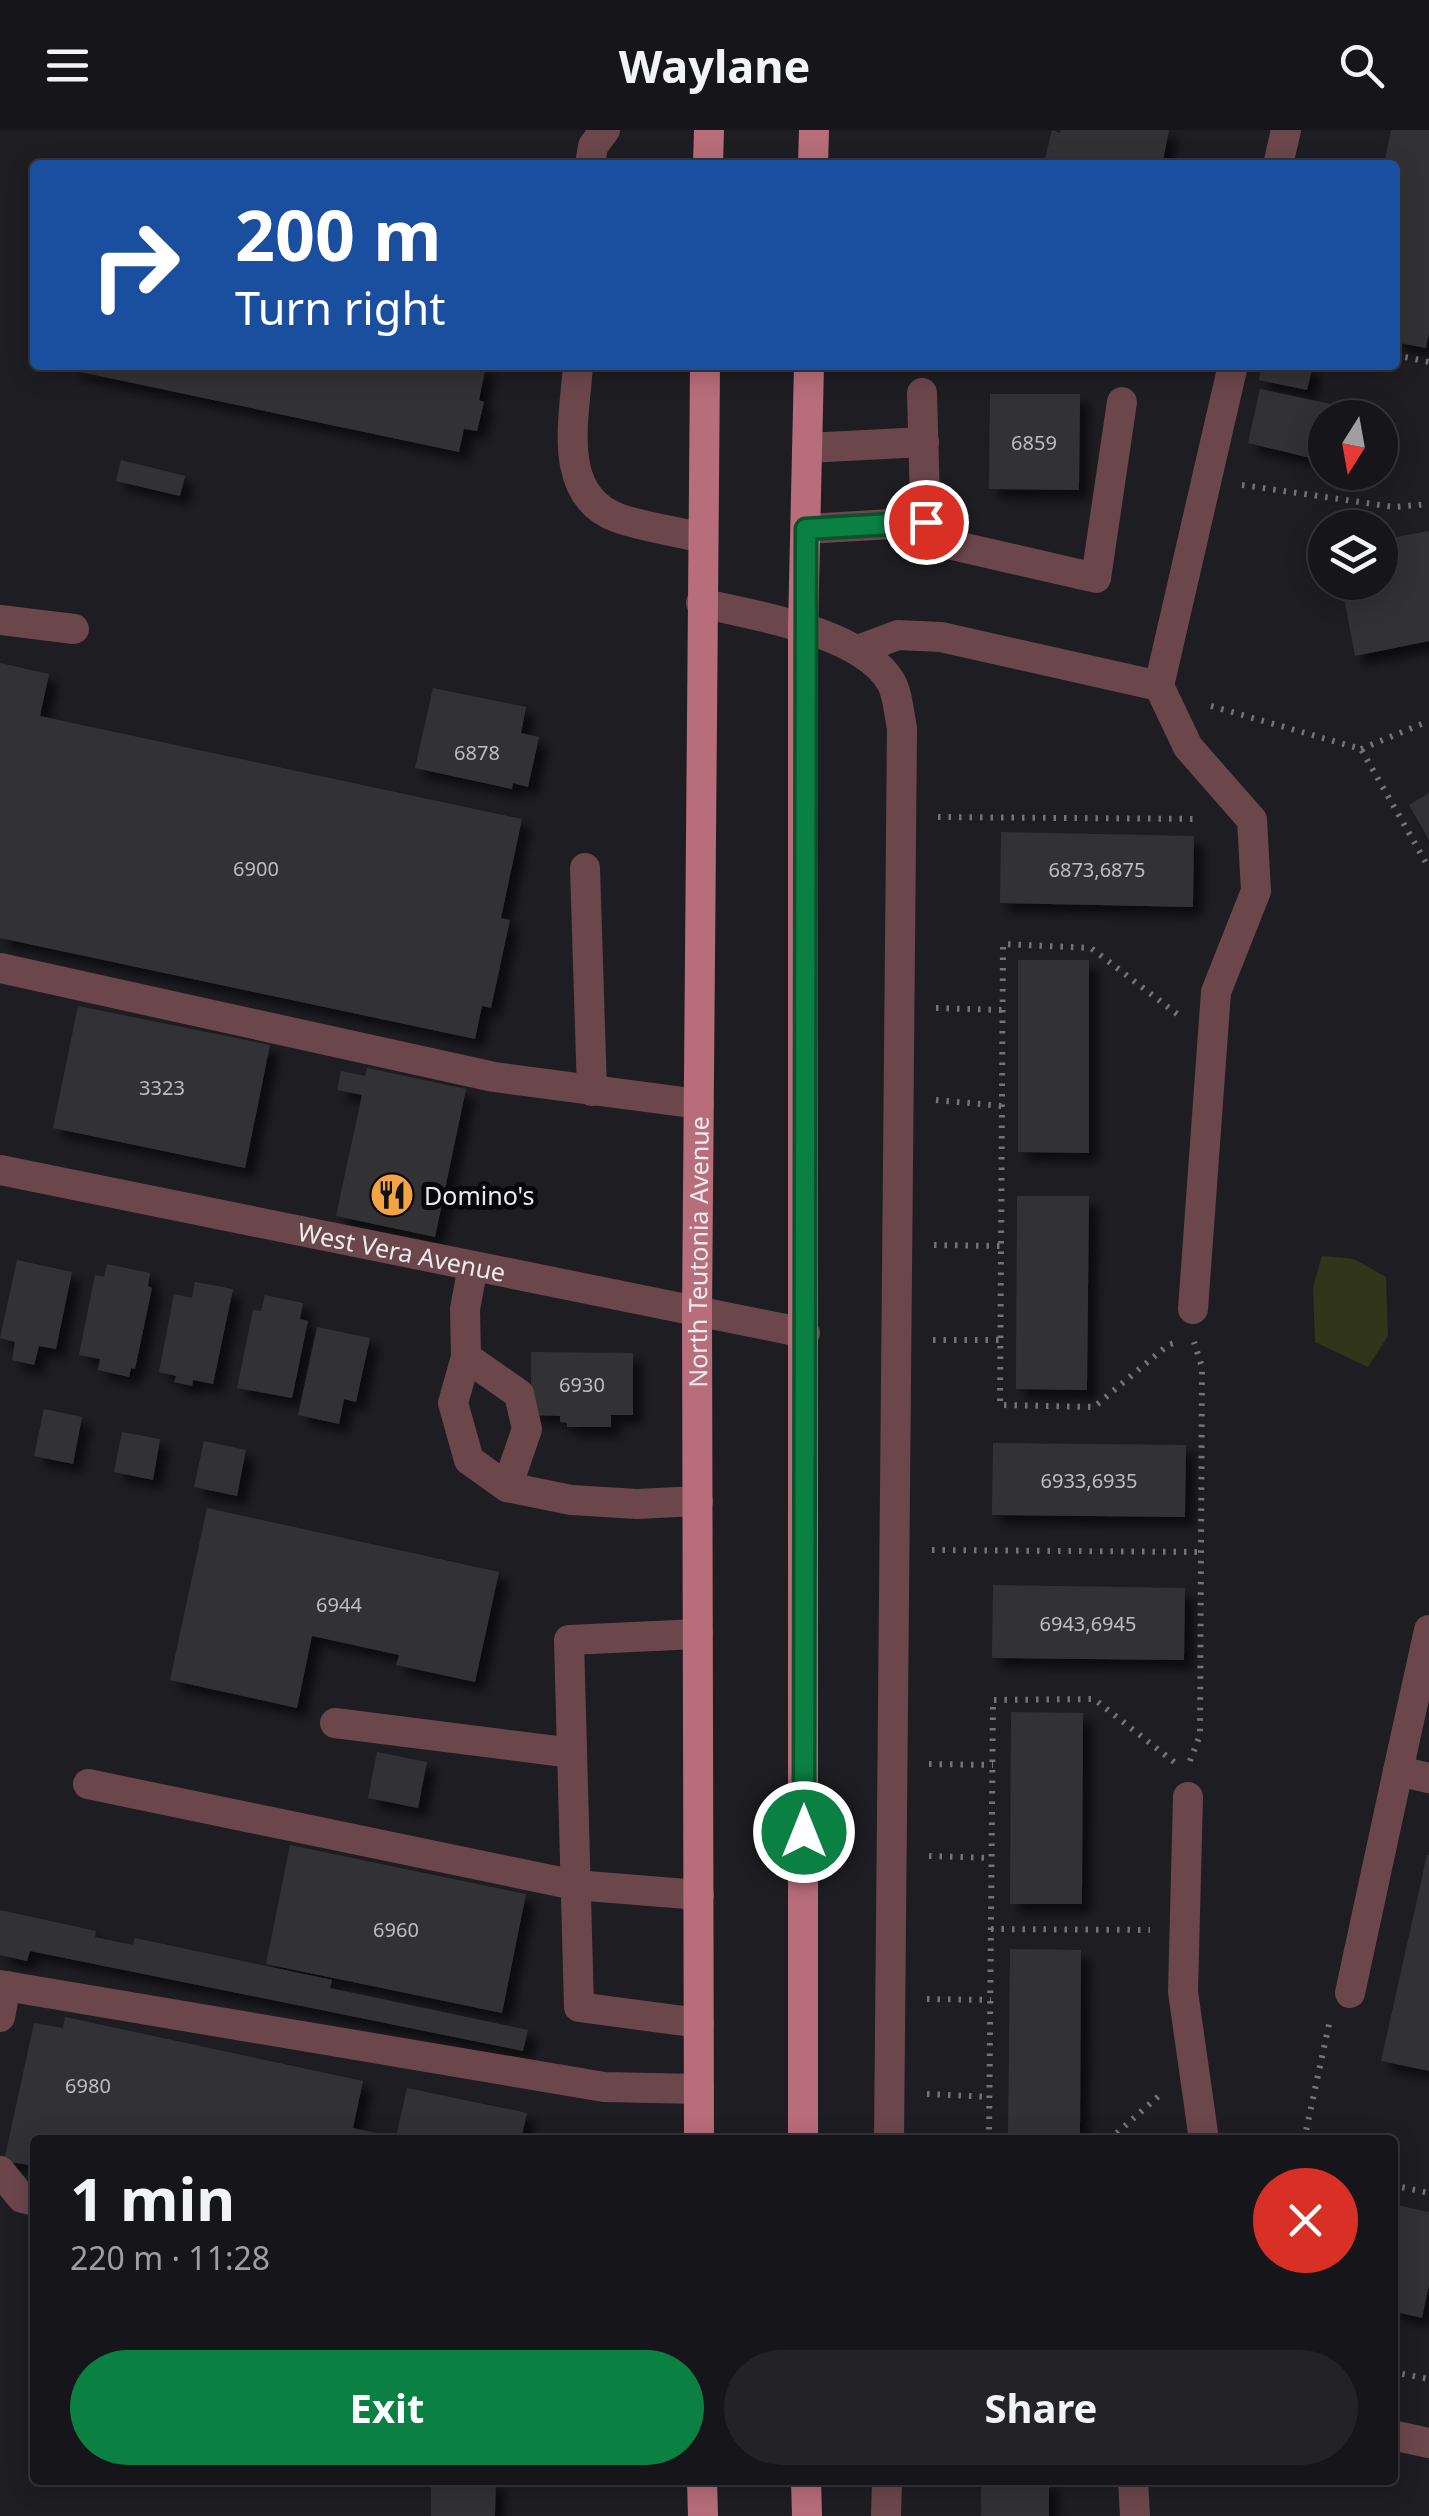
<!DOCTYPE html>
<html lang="en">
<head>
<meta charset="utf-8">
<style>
  :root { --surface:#16161a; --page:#232327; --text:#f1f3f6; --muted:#9e9fa2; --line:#353539; --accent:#0b8043 }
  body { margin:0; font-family:"Noto Sans",sans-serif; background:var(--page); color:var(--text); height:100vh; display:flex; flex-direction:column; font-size:38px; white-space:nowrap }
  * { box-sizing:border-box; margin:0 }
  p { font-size:32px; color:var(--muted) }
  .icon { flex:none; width:55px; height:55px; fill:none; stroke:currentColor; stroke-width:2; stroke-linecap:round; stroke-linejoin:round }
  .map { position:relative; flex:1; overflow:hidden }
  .drawer { position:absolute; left:30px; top:2005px; width:1368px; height:350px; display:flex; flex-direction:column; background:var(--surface); border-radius:10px; box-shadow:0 5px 25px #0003,0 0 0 2px var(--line) }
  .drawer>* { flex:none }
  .top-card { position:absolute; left:30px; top:30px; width:1370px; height:210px; border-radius:10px; box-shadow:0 5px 25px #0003,0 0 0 2px var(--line); background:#1a4fa0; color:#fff; overflow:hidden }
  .needle { width:65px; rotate:191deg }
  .fabs { position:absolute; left:1308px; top:270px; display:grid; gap:20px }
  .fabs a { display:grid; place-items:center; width:90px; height:90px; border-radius:50%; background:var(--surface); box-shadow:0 5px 25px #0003,0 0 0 2px var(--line); font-size:50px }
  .pin { position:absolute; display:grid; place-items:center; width:85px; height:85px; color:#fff; margin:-42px; border:5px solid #fff; border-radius:50%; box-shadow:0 2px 10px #0007 }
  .me { position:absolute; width:110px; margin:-55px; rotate:0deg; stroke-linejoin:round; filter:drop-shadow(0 0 8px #0008) }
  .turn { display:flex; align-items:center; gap:35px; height:210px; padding:0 40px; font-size:45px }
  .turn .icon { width:130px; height:130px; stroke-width:2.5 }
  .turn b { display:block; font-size:70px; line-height:85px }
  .round { display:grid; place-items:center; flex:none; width:105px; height:105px; border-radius:52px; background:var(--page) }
  .headline { display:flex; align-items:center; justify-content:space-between; height:170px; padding:0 40px }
  h1 { font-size:60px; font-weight:700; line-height:75px }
  .cta { display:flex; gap:20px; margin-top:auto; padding:20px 40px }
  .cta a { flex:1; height:115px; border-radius:60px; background:var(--accent); color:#fff; font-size:40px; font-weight:700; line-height:115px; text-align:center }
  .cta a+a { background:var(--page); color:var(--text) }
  header { display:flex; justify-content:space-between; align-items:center; height:130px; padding:0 40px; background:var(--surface); font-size:45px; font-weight:700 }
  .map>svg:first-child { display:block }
</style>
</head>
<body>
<header><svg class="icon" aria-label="menu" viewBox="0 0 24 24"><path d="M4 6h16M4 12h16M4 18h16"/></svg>Waylane<svg class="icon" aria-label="search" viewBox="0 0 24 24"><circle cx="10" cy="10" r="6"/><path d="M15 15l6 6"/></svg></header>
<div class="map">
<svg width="1429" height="2386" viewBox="0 0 1429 2386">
  <defs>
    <filter id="shadow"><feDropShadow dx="9" dy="9" stdDeviation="5" flood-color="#0009"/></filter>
  </defs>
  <rect width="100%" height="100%" fill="#1e1d22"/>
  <!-- green -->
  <path fill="#31351a" d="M1322 1126 1354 1129 1386 1147 1388 1206 1368 1237 1315 1212 1313 1157Z"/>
  <!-- building -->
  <g fill="#333236" filter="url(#shadow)">
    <path d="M1052 0 1060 3 1061 0H1169L1162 35H1049L1044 33Z"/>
    <path d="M1391 0H1429V203L1426 218 1395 212V35H1384Z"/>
    <path d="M72 235H486L479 270 484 272 477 301 464 299 459 322 71 240Z"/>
    <path d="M1262 235H1313L1307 260 1259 250Z"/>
    <path d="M1260 259 1335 275 1332 288H1325L1323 331 1248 313Z"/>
    <path d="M990 264H1080L1079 360 989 359Z"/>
    <path d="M121 330 185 346 180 366 116 351Z"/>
    <path d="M1429 401V511L1355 526 1341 452H1380V410Z"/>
    <path d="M0 533 49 544 40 586 522 689 501 788 510 790 491 878 482 876 475 909 0 808Z"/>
    <path d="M433 558 526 577 521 603 539 607 528 657 513 653 512 659 415 638Z"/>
    <path d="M1429 663V710L1409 675Z"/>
    <path d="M1001 702 1194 706 1193 777 1000 773Z"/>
    <path d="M1018 830H1089V1023L1018 1022Z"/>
    <path d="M78 876 270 915 245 1038 53 998Z"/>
    <path d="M367 938 466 959 435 1107 336 1086 362 965 337 960 341 941 365 946Z"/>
    <path d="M1017 1066H1089L1087 1260 1016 1259Z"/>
    <path d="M17 1130 72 1142 56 1219 39 1216 34 1235 12 1230 15 1212 0 1208Z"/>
    <path d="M107 1134 150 1143 148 1156 152 1158 135 1239 131 1238 129 1247 98 1240 100 1229 79 1225 95 1145 104 1147Z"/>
    <path d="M195 1152 233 1159 213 1254 193 1250 192 1256 174 1252 176 1246 159 1242 174 1164 192 1168Z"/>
    <path d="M265 1165 303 1173 300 1189 308 1191 292 1268 237 1258 253 1180 261 1181Z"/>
    <path d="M317 1197 370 1208 356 1272 344 1269 339 1294 298 1285Z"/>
    <path d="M531 1222 633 1223V1285H611V1297H567V1293L560 1292V1286L531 1285Z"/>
    <path d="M44 1279 82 1287 73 1334 34 1326Z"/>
    <path d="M122 1302 160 1309 153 1350 114 1342Z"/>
    <path d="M204 1311 246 1320 237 1366 194 1357Z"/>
    <path d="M993 1313 1186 1315 1185 1387 992 1385Z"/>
    <path d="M207 1378 499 1442 475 1552 396 1535 399 1525 312 1506 297 1578 170 1550Z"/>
    <path d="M993 1455 1185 1458 1184 1530 992 1528Z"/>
    <path d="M1011 1582 1083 1583 1082 1774H1010Z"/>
    <path d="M377 1622 427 1632 418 1678 368 1668Z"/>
    <path d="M290 1715 526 1764 502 1883 266 1834Z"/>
    <path d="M1427 1725H1429V1941L1381 1931Z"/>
    <path d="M0 1780 96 1801 95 1807 133 1815 135 1808 332 1850 330 1858 528 1900 523 1921 30 1821 27 1831 0 1825Z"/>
    <path d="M1010 1819 1081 1820 1080 2010H1008Z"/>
    <path d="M65 1887 363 1951 353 1998 396 2007 407 1958 527 1983 521 2010H35V2036L4 2031 34 1893 63 1898Z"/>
    <path d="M1392 2074 1429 2082V2155L1422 2188 1392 2181Z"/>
    <path d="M431 2350H496L495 2386H431Z"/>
    <rect x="981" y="2351" width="68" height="35"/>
  </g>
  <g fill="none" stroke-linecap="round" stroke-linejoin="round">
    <!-- path -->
    <g stroke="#747377" stroke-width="6" stroke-dasharray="2.5 8" stroke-linecap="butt">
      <path d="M1395 225 1429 232"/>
      <path d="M1242 355 1394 377 1429 374"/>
      <path d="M1211 576 1361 619 1429 738"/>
      <path d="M1361 619 1429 591"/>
      <path d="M938 687 1200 689"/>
      <path d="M936 878 1003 880"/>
      <path d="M1177 884 1091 818 1003 814 1000 1275 1094 1277 1168 1215 1177 1212"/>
      <path d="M936 970 1002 976"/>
      <path d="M934 1115 1001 1116"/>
      <path d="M933 1210H1000"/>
      <path d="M932 1420 1201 1422"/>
      <path d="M1190 1631 1200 1605 1202 1237 1194 1212"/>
      <path d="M929 1634 993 1635"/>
      <path d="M929 1726 992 1728"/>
      <path d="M991 1799 1150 1800"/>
      <path d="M927 1869 991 1870"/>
      <path d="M927 1964 990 1967"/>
      <path d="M989 2010 993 1570 1094 1569 1178 1635"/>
      <path d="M1109 2010 1162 1963"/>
      <path d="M1304 2010 1330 1890"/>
      <path d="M1392 2055 1429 2063"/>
      <path d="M1392 2242 1429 2249"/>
    </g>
    <!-- minor -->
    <g stroke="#6b474c" stroke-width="30">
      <path d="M590 35 593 16 605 0"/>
      <path d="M1278 35 1286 0"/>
      <path d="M578 235C575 286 555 365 618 388 644 397 674 401 702 408"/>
      <path d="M922 263 926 409 1096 448 1122 272"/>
      <path d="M807 318 924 312"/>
      <path d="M806 399 926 392"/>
      <path d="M701 473C753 485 862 502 891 552 898 564 899 585 902 598L889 2010"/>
      <path d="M0 490 74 499"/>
      <path d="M858 520 898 505 941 507 1159 556"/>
      <path d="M585 738 592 961"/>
      <path d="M0 838 494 947 699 974"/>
      <path id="s1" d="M0 1040 805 1203"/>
      <path d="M473 1136 465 1179 466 1227 453 1273 469 1330 507 1357 571 1370 637 1374 698 1371"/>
      <path d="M1193 1179 1216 862 1256 761 1252 690 1188 617 1159 556 1233 235"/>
      <path d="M466 1227 519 1264 527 1299 507 1357"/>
      <path d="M1429 1500 1398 1641 1429 1648"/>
      <path d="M698 1504 569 1510 579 1877 699 1893"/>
      <path d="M335 1593 572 1623"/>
      <path d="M88 1654 575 1755 699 1765"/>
      <path d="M1188 1667 1183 1862 1204 2010"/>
      <path d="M0 1855 604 1957 699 1959"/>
      <path d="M1350 1863 1398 1641"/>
      <path d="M0 1887 6 1856"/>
      <path d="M0 2041 22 2068 35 2071"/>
      <path d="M1392 2305 1429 2313"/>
      <path d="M1133 2350 1135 2386"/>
      <path d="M886 2386 887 2350"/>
    </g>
    <!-- major -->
    <g stroke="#b76d7a" stroke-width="30">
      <path d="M708 35 709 0"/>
      <path d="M813 35 814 0"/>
      <path id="s2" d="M699 2010 697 1181 705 235"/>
      <path d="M803 2010V497L809 235"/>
      <path d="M702 2350 703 2386"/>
      <path d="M806 2350 807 2386"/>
    </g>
  </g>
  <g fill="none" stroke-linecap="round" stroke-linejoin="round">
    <defs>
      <path id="route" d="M804 1702 806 399 926 392"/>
    </defs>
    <!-- route casing -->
    <use href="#route" stroke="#07532c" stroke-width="25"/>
    <!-- route -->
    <use href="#route" stroke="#0b8043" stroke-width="18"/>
  </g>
  <!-- icons -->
  <defs>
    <symbol id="restaurant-disc" viewBox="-11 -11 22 22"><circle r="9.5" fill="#f4a443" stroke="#08080a"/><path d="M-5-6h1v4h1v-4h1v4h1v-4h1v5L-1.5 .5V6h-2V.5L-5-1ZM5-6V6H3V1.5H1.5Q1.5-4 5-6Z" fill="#111"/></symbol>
  </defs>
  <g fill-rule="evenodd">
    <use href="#restaurant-disc" x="367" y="1040" width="50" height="50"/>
  </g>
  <g text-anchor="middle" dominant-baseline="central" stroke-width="10" stroke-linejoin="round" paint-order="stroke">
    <!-- number labels -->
    <g font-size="20" fill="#bdbdc0">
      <text x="1034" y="312">6859</text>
      <text x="477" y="622">6878</text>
      <text x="256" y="738">6900</text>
      <text x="1097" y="739">6873,6875</text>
      <text x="162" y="957">3323</text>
      <text x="582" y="1254">6930</text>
      <text x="1089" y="1350">6933,6935</text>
      <text x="339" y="1474">6944</text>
      <text x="1088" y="1493">6943,6945</text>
      <text x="396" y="1799">6960</text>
      <text x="88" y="1955">6980</text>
    </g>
    <!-- poi labels -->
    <g font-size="25" fill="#ebebee" stroke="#08080a" text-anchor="start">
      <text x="424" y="1065">Domino's</text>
    </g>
    <!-- street labels -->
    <g font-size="25" fill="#ebebee" stroke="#08080a">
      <text stroke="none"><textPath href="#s1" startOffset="410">West Vera Avenue</textPath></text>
      <text stroke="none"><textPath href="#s2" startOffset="888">North Teutonia Avenue</textPath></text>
    </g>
  </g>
</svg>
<div class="fabs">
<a><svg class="needle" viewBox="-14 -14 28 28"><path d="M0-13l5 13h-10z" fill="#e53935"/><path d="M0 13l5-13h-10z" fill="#9e9fa2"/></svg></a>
<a><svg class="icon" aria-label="layers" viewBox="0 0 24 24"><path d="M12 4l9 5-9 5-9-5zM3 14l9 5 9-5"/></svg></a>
</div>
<div class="pin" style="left:926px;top:392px;background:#d93025"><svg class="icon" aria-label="arrive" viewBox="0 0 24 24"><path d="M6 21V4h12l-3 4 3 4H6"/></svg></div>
<svg class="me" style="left:804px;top:1702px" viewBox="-20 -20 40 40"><circle r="17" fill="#0b8043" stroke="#fff" stroke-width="3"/><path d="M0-11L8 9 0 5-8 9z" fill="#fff"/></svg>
<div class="top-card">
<div class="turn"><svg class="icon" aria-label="right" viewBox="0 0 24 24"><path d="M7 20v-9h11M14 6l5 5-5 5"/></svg><div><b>200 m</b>Turn right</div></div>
</div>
<section class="drawer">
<div class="headline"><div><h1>1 min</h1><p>220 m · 11:28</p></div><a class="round" style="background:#d93025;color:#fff"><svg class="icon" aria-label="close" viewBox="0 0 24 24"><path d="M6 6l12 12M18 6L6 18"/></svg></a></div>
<div class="cta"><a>Exit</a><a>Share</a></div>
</section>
</div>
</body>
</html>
